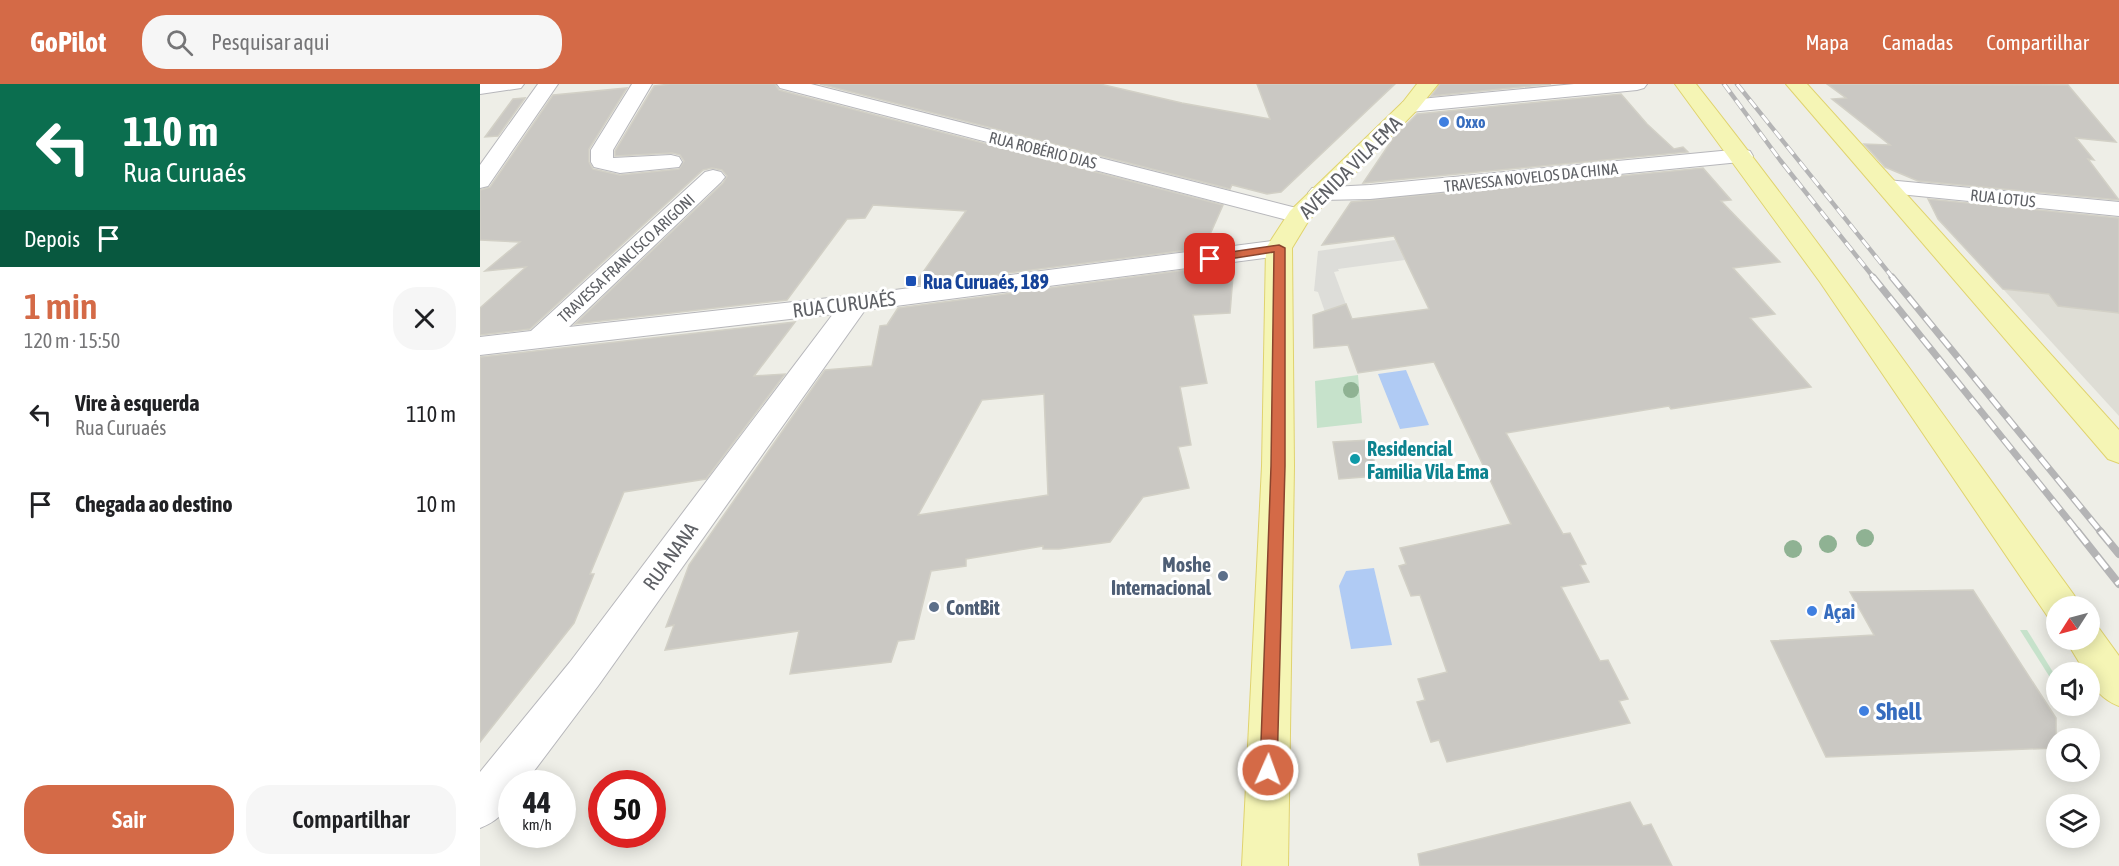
<!DOCTYPE html>
<html lang="pt">
<head>
<meta charset="utf-8">
<style>
  :root { --surface:#fff; --page:#f6f6f6; --text:#202124; --muted:#757577; --accent:#d46a47 }
  body { margin:0; font-family:"Asap Condensed",sans-serif; background:var(--page); color:var(--text); height:100vh; display:flex; flex-direction:column; font-size:22px; white-space:nowrap }
  * { box-sizing:border-box; margin:0 }
  p { font-size:20px; color:var(--muted) }
  .icon { flex:none; width:33px; height:33px; fill:none; stroke:currentColor; stroke-width:2; stroke-linecap:round; stroke-linejoin:round }
  .map { position:relative; flex:1; overflow:hidden }
  .panel { display:flex; flex-direction:column; background:var(--surface); width:480px }
  .panel>* { flex:none }
  .guide { background:#0b6e4f; color:#fff; overflow:hidden }
  .needle { width:39px; rotate:234deg }
  .buttons { position:absolute; left:1566px; top:512px; display:grid; gap:12px }
  .buttons a { display:grid; place-items:center; width:54px; height:54px; border-radius:50%; background:var(--surface); box-shadow:0 3px 15px #0003; font-size:30px }
  .speed { position:absolute; left:18px; top:686px; display:flex; gap:12px; font-size:30px; font-weight:700; text-align:center }
  .speed>* { display:grid; place-content:center; width:78px; height:78px; border-radius:50%; background:var(--surface); box-shadow:0 3px 15px #0003; line-height:1 }
  .speed small { font-size:15px; font-weight:400 }
  .speed .limit { border:9px solid #d22; background:#fff; color:#111 }
  .pin { position:absolute; display:grid; place-items:center; width:51px; height:51px; color:#fff; margin:-26px; border-radius:12px; box-shadow:0 3px 9px #0006 }
  .me { position:absolute; width:66px; margin:-33px; rotate:2deg; stroke-linejoin:round; filter:drop-shadow(0 0 4px #0008) }
  .turn { display:flex; align-items:center; gap:21px; height:126px; padding:0 24px; font-size:27px }
  .turn .icon { width:78px; height:78px; stroke-width:2.5 }
  .turn b { display:block; font-size:42px; line-height:51px }
  .then { display:flex; align-items:center; height:57px; padding:0 24px; background:#0003; gap:12px; font-size:22px }
  .round { display:grid; place-items:center; flex:none; width:63px; height:63px; border-radius:24px; background:var(--page) }
  .overview { display:flex; align-items:center; justify-content:space-between; height:102px; padding:0 24px }
  h1 { font-size:36px; font-weight:600; line-height:45px; color:var(--accent) }
  .cta { display:flex; gap:12px; margin-top:auto; padding:12px 24px }
  .cta a { flex:1; height:69px; border-radius:24px; background:var(--accent); color:#fff; font-size:24px; font-weight:600; line-height:69px; text-align:center }
  .cta a+a { background:var(--page); color:var(--text) }
  ul { padding:0; list-style:none }
  li { display:flex; align-items:center; gap:18px; height:90px; padding:0 24px }
  li div { flex:1 }
  li b { display:block; font-size:22px }
  li em { font-style:normal }
  header { display:flex; align-items:center; gap:36px; box-sizing:border-box; height:84px; padding:0 30px; background:var(--accent); color:#fff }
  header strong { font-size:28px }
  nav { display:flex; gap:33px; margin-inline-start:auto; font-size:21px }
  .search { width:420px; height:54px; background:var(--page); display:flex; align-items:center; gap:15px; box-sizing:border-box; padding:0 21px; border-radius:24px; color:var(--muted); font-size:22px }
  main { display:flex; flex:1; min-height:0 }
  .map>svg:first-child { display:block }
</style>
</head>
<body>
<header>
<strong>GoPilot</strong>
<div class="search"><svg class="icon" aria-label="search" viewBox="0 0 24 24"><circle cx="10" cy="10" r="6"/><path d="M15 15l6 6"/></svg>Pesquisar aqui</div>
<nav><a>Mapa</a><a>Camadas</a><a>Compartilhar</a></nav>
</header>
<main>
<section class="panel">
<div class="guide">
<div class="turn"><svg class="icon" aria-label="left" viewBox="0 0 24 24"><path d="M17 20v-9H6M10 6l-5 5 5 5"/></svg><div><b>110 m</b>Rua Curuaés</div></div>
<div class="then">Depois<svg class="icon" aria-label="arrive" viewBox="0 0 24 24"><path d="M6 21V4h12l-3 4 3 4H6"/></svg></div>
</div>
<div class="overview"><div><h1>1 min</h1><p>120 m · 15:50</p></div><a class="round"><svg class="icon" aria-label="close" viewBox="0 0 24 24"><path d="M6 6l12 12M18 6L6 18"/></svg></a></div>
<ul>
<li><svg class="icon" aria-label="left" viewBox="0 0 24 24"><path d="M17 20v-9H6M10 6l-5 5 5 5"/></svg><div><b>Vire à esquerda</b><p>Rua Curuaés</p></div><em>110 m</em></li>
<li><svg class="icon" aria-label="arrive" viewBox="0 0 24 24"><path d="M6 21V4h12l-3 4 3 4H6"/></svg><div><b>Chegada ao destino</b></div><em>10 m</em></li>
</ul>
<div class="cta"><a>Sair</a><a>Compartilhar</a></div>
</section>
<div class="map">
<svg width="1639" height="782" viewBox="0 0 1639 782">
  <rect width="100%" height="100%" fill="#eeeee7"/>
  <!-- industrial -->
  <path fill="#ddddd9" d="M915 156 925 176 858 185 859 187 854 188 867 223 845 228 838 208 834 207 838 167Z"/>
  <!-- education -->
  <path fill="#deddd5" d="M1523 205 1639 218V332Z"/>
  <!-- green -->
  <g fill="#c6e2cb">
    <path d="M878 291 882 339 837 344 835 297Z"/>
    <path d="M1540 546H1547L1576 593V603Z"/>
  </g>
  <!-- water -->
  <g fill="#b0cbf4">
    <path d="M926 286 949 341 920 345 898 290Z"/>
    <path d="M894 484 912 561 871 565 859 502 866 487Z"/>
  </g>
  <!-- building -->
  <g fill="#cac8c3" stroke="#d2d0c6" stroke-width="1.5" fill-rule="evenodd">
    <path d="M190 0H295L299 6 743 121 724 164 434 201 486 127 393 121 385 134 367 135 307 216 95 240 243 99 247 92 242 86 232 84 223 86 50 245 0 251V224L46 183 5 187 40 158 0 156V106L10 103 73 11 147 4 109 65V78L113 85 140 91 199 85 204 77 200 71 192 69 135 72V67L174 2Z"/>
    <path d="M340 0H620L702 19 790 35 777 0H915L801 108 787 110 752 101 750 105Z"/>
    <path d="M960 0H1071L951 12Z"/>
    <path d="M1347 0 1588 1 1636 58 1596 54 1614 76 1608 75 1639 116 1438 97 1405 83 1384 60 1410 61 1352 15 1366 14Z"/>
    <path d="M1141 10 1167 40 1194 65 1203 63 1208 68 883 99 914 53 937 30Z"/>
    <path d="M45 14 18 52 5 53 33 15Z"/>
    <path d="M1223 84 1251 116 1241 117 1300 178 1253 184 1295 230 1270 234 1331 303 1191 325 1189 322 1026 349 1083 450 1090 449 1106 480 1100 481 1109 498 1081 503 1120 577 1128 576 1148 615 1139 617 1150 639 967 678 959 656 951 658 937 618 945 616 938 595 967 588 940 511 931 512 919 482 926 480 920 464 1031 440 954 278 878 289 868 261 834 264 833 231 866 220 872 235 949 225 914 152 842 161 871 118Z"/>
    <path d="M1448 115 1639 134V229L1578 222 1569 210 1523 205 1458 135Z"/>
    <path d="M736 182 753 192 750 229 713 231 727 299 700 303 711 361 698 363 709 404 663 413 630 458 579 465H563V462L486 475V482L451 487 434 555 418 557 411 578 310 590 319 547 185 566 194 541 186 543 209 481 345 286 392 282 400 242 407 241 418 224ZM564 310 568 411 438 431 502 316Z"/>
    <path d="M315 238 274 292 305 290 226 395 144 408 110 490H114L94 539 0 658V273Z"/>
    <path d="M890 356 897 392 859 395 853 358Z"/>
    <path d="M1493 506 1576 634V664L1346 673 1291 557 1394 551 1370 508Z"/>
    <path d="M1150 718 1163 742 1171 740 1192 782H940L938 770Z"/>
  </g>
  <g fill="none" stroke-linecap="round" stroke-linejoin="round">
    <defs>
      <g id="minor">
        <path d="M0 0H44L41 4 0 10Z"/>
        <path d="M58 0H78L8 102 0 104V81Z"/>
        <path d="M152 0H172L133 66V74L191 71 199 73 202 78 199 83 140 89 114 83 111 78V66Z"/>
        <path d="M297 0H331L828 127 831 132 828 137 819 139 300 4Z"/>
        <path d="M1094 0H1167L1164 4 1157 6 930 28 923 26 920 22 923 18 930 16Z"/>
        <path d="M1262 65 1270 67 1273 72 1270 77 890 115 840 116 832 114 828 109 832 104 890 101Z"/>
        <path d="M233 86 241 88 245 93 241 98 89 243 376 211 799 156 808 159 812 164 808 169 799 172 385 226 118 602 45 699H32C32 723 22 735 0 744V688L90 578 353 230 0 271V253L51 247 225 88Z"/>
        <path d="M1407 96 1639 118V132L1399 108 1395 103 1399 98Z"/>
      </g>
      <g id="major">
        <path d="M937 0H958L937 26 829 136 812 164 814 382 808 782H762L782 382 786 164 810 127 923 18Z"/>
        <path d="M1195 0H1216C1347 166 1469 340 1594 511L1600 522H1576V536L1568 533 1340 198Z"/>
        <path d="M1306 0H1327L1639 346V379L1628 375Z"/>
        <path d="M1610 540 1618 543 1639 572V622C1625 617 1610 604 1610 588H1605L1585 555H1610Z"/>
      </g>
    </defs>
    <!-- minor casing -->
    <use href="#minor" stroke="#b7b7bb" stroke-width="2"/>
    <!-- major casing -->
    <use href="#major" stroke="#e0d36e" stroke-width="2"/>
    <!-- minor -->
    <use href="#minor" fill="#fff" fill-rule="evenodd"/>
    <!-- major -->
    <use href="#major" fill="#f5f5b5" fill-rule="evenodd"/>
    <defs>
      <g id="rail-far2">
        <path d="M1244 0 1300 76 1394 194"/>
        <path d="M1257 0 1413 194"/>
      </g>
      <g id="rail-far1">
        <path d="M1393 193 1598 448"/>
        <path d="M1412 193 1621 448"/>
      </g>
      <g id="rail">
        <path d="M1597 447 1639 500"/>
        <path d="M1620 447 1639 470"/>
      </g>
    </defs>
    <!-- rail-far2 casing -->
    <use href="#rail-far2" stroke="#b4b4b5" stroke-width="4.5"/>
    <!-- rail-far1 casing -->
    <use href="#rail-far1" stroke="#b4b4b5" stroke-width="7"/>
    <!-- rail casing -->
    <use href="#rail" stroke="#b4b4b5" stroke-width="8"/>
    <!-- rail-far2 -->
    <use href="#rail-far2" stroke="#fff" stroke-width="3" stroke-dasharray="10" stroke-linecap="butt"/>
    <!-- rail-far1 -->
    <use href="#rail-far1" stroke="#fff" stroke-width="4.5" stroke-dasharray="13" stroke-linecap="butt"/>
    <!-- rail -->
    <use href="#rail" stroke="#fff" stroke-width="5" stroke-dasharray="16" stroke-linecap="butt"/>
  </g>
  <!-- trees -->
  <g fill="#8fb293">
    <circle cx="871" cy="306" r="8"/>
    <circle cx="1385" cy="454" r="9"/>
    <circle cx="1348" cy="460" r="9"/>
    <circle cx="1313" cy="465" r="9"/>
  </g>
  <!-- route -->
  <path fill="#d46a47" stroke="#8a452e" stroke-width="1.5" d="M799 161 805 164V382L797 686 795 691 788 694 782 691 780 686 791 382 794 168 730 178 725 175 730 171Z"/>
  <!-- markers -->
  <g fill="#3f7fe0" stroke="#fff" stroke-width="2">
    <circle cx="964" cy="38" r="6"/>
    <circle cx="1332" cy="527" r="6"/>
    <circle cx="1384" cy="627" r="6"/>
  </g>
  <rect fill="#1a4fb4" stroke="#fff" stroke-width="2" x="425" y="191" width="12" height="12" rx="3"/>
  <circle fill="#0f9aa8" stroke="#fff" stroke-width="2" cx="875" cy="375" r="6"/>
  <g fill="#5c6f8a" stroke="#fff" stroke-width="2">
    <circle cx="743" cy="492" r="6"/>
    <circle cx="454" cy="523" r="6"/>
  </g>
  <g text-anchor="middle" dominant-baseline="central" stroke-width="6" stroke-linejoin="round" paint-order="stroke">
    <!-- far-shop labels -->
    <g font-size="16" font-weight="bold" fill="#366cbe" stroke="#fff" text-anchor="start">
      <text x="976" y="38">Oxxo</text>
    </g>
    <!-- far-street labels -->
    <g font-size="16" fill="#5e6065" stroke="#fff">
      <text transform="translate(563 66) rotate(14)">RUA ROBÉRIO DIAS</text>
      <text transform="translate(1051 93) rotate(-6)">TRAVESSA NOVELOS DA CHINA</text>
      <text transform="translate(1523 114) rotate(6)">RUA LOTUS</text>
      <text transform="translate(146 174) rotate(-43)">TRAVESSA FRANCISCO ARIGONI</text>
    </g>
    <!-- street labels -->
    <g font-size="20" fill="#5e6065" stroke="#fff">
      <text transform="translate(870 83) rotate(-45)">AVENIDA VILA EMA</text>
      <text transform="translate(364 220) rotate(-7)">RUA CURUAÉS</text>
      <text transform="translate(190 472) rotate(-54)">RUA NANA</text>
    </g>
    <!-- transit labels -->
    <g font-size="20" font-weight="bold" fill="#164399" stroke="#fff" text-anchor="start">
      <text x="443" y="197">Rua Curuaés, 189</text>
    </g>
    <!-- culture labels -->
    <g font-size="20" font-weight="bold" fill="#0d838f" stroke="#fff" text-anchor="start">
      <text x="887" y="364">Residencial<tspan x="887" dy="23">Familia Vila Ema</tspan></text>
    </g>
    <!-- service labels -->
    <g font-size="20" font-weight="bold" fill="#4e5e75" stroke="#fff" text-anchor="end">
      <text x="731" y="480">Moshe<tspan x="731" dy="23">Internacional</tspan></text>
      <text x="466" y="523" text-anchor="start">ContBit</text>
    </g>
    <!-- shop labels -->
    <g font-size="20" font-weight="bold" fill="#366cbe" stroke="#fff" text-anchor="start">
      <text x="1344" y="527">Açai</text>
    </g>
    <!-- near-shop labels -->
    <g font-size="24" font-weight="bold" fill="#366cbe" stroke="#fff" text-anchor="start">
      <text x="1396" y="627">Shell</text>
    </g>
  </g>
</svg>
<div class="buttons">
<a><svg class="needle" viewBox="-14 -14 28 28"><path d="M0-13l5 13h-10z" fill="#e53935"/><path d="M0 13l5-13h-10z" fill="#757577"/></svg></a>
<a><svg class="icon" aria-label="sound" viewBox="0 0 24 24"><path d="M4 9h4l5-4v14l-5-4H4zM17 9q2 3 0 6"/></svg></a>
<a><svg class="icon" aria-label="search" viewBox="0 0 24 24"><circle cx="10" cy="10" r="6"/><path d="M15 15l6 6"/></svg></a>
<a><svg class="icon" aria-label="layers" viewBox="0 0 24 24"><path d="M12 4l9 5-9 5-9-5zM3 14l9 5 9-5"/></svg></a>
</div>
<div class="speed"><div>44<small>km/h</small></div><div class="limit">50</div></div>
<div class="pin" style="left:730px;top:175px;background:#d93025"><svg class="icon" aria-label="arrive" viewBox="0 0 24 24"><path d="M6 21V4h12l-3 4 3 4H6"/></svg></div>
<svg class="me" style="left:788px;top:686px" viewBox="-20 -20 40 40"><circle r="17" fill="#d46a47" stroke="#fff" stroke-width="3"/><path d="M0-11L8 9 0 5-8 9z" fill="#fff"/></svg>
</div>
</main>
</body>
</html>
